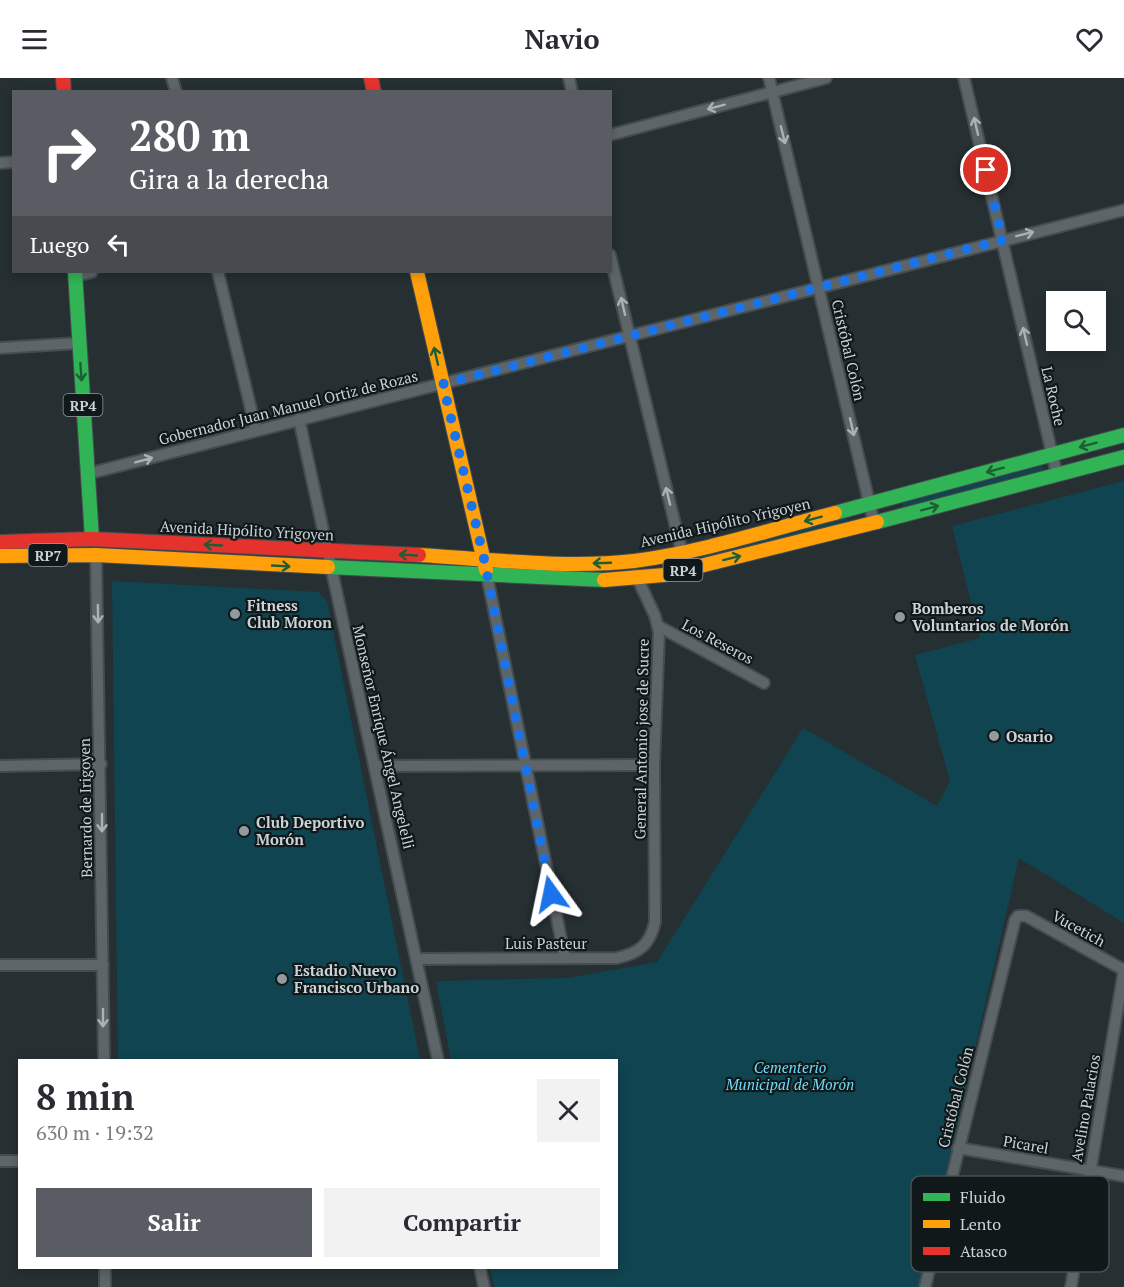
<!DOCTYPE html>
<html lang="es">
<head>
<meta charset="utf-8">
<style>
  :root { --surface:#fff; --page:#f2f2f3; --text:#2b2b33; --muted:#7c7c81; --accent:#595d63 }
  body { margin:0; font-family:"PT Serif",serif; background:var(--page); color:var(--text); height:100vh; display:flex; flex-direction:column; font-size:22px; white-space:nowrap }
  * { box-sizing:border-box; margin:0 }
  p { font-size:20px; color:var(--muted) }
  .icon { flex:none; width:33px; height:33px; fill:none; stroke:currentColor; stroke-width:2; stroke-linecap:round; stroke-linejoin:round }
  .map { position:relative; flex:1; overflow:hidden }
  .sheet { position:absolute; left:18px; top:981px; width:600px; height:210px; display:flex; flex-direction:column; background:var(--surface); border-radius:0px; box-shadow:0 3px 9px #0003 }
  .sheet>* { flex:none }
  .guide { position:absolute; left:12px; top:12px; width:600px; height:183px; border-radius:0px; box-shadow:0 3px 9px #0003; background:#595d63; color:#fff; overflow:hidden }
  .buttons { position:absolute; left:1046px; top:213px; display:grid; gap:12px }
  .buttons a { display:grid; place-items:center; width:60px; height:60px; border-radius:0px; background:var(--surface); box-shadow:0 3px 9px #0003; font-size:30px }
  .pin { position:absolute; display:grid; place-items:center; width:51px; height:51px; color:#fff; margin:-26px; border:3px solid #fff; border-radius:50%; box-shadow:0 2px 6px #0007 }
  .me { position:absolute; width:66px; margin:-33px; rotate:348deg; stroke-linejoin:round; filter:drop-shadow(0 0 4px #0008) }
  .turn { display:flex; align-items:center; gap:21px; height:126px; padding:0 18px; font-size:27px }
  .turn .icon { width:78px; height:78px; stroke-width:2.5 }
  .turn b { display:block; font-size:42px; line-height:51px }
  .then { display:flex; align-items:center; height:57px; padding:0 18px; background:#0003; gap:12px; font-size:22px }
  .round { display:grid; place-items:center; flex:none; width:63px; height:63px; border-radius:0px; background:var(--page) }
  .headline { display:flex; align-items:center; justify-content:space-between; height:102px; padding:0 18px }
  h1 { font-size:36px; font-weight:700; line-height:45px }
  .cta { display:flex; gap:12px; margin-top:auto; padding:12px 18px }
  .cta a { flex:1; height:69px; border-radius:0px; background:var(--accent); color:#fff; font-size:24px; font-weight:700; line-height:69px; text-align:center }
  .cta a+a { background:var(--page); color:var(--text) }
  header { display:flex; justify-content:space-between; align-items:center; height:78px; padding:0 18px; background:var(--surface); font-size:27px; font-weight:700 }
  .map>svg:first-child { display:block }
</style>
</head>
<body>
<header><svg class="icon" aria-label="menu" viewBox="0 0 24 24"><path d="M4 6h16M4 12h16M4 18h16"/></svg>Navio<svg class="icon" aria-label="heart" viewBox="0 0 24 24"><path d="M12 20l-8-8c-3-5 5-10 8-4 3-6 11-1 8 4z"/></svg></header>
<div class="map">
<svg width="1124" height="1209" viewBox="0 0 1124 1209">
  <rect width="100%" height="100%" fill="#262f32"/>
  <!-- green -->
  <g fill="#104451">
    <path d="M1042 388 1043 392 903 429 902 425Z"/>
    <path d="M1124 403V845L1019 780 920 1209H494L490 1190H616V982H451L436 903 567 900 657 884 803 650 937 728 950 703 915 577 980 560 952 448Z"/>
    <path d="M847 439 848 443 697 483 696 479Z"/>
    <path d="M112 503 318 514 327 523 420 982H118Z"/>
  </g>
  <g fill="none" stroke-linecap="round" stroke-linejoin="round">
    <defs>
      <g id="street">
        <path d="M172 0 176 14"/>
        <path d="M569 0 572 14"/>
        <path d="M769 0 874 445"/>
        <path d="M964 0 1057 397"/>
        <path d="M610 57 826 0"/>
        <path d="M0 85 14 84"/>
        <path d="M610 177 682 475"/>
        <path d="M218 194 256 352"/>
        <path d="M76 198 92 194"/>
        <path d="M0 270 79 265"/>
        <path d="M299 341 438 982"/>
        <path d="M87 396 1124 132"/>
        <path d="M96 477 104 982"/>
        <path d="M487 498 565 880"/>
        <path d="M658 548 764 605"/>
        <path d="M0 688 101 686"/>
        <path d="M375 688 654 687"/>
        <path d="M418 881 617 880C639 875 650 867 655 844L654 687 659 554 655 538 636 497"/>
        <path d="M0 887H103"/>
        <path d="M958 1070 1124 1098"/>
        <path d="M0 1083H20"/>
        <path d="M105 1190V1209"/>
        <path d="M480 1190 484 1209"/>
        <path d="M925 1209 1015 842 1018 838H1026L1124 892"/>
        <path d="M1071 1209 1124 892"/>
      </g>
      <g id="fast">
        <path d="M75 194 92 461"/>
        <path d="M835 435 1124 357"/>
        <path d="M877 444 1124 379"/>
        <path d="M328 489 604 502"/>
      </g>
      <g id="slow">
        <path d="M417 194 486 492"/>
        <path d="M419 477C490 481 564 491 634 483 703 474 769 452 835 435"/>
        <path d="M0 478 96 477 328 489"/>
        <path d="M604 502 664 497 877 444"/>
      </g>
      <g id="jam">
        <path d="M63 0 64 14"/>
        <path d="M371 0 374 14"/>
        <path d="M0 464 92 461 419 477"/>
      </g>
    </defs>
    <!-- street casing -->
    <use href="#street" stroke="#444c4f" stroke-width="14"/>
    <!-- fast casing -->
    <use href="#fast" stroke="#444c4f" stroke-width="16"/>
    <!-- slow casing -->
    <use href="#slow" stroke="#444c4f" stroke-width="16"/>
    <!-- jam casing -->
    <use href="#jam" stroke="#444c4f" stroke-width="16"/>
    <!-- street -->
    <use href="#street" stroke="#5d6568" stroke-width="10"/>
    <!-- fast -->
    <use href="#fast" stroke="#30b455" stroke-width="14"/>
    <!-- slow -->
    <use href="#slow" stroke="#ff9f0a" stroke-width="14"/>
    <!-- jam -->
    <use href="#jam" stroke="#e5322d" stroke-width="14"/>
  </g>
  <!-- one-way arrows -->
  <defs><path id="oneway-shaft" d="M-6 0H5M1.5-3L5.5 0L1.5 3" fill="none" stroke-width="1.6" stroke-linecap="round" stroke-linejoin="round" transform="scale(1.5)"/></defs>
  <g stroke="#a9b2b6">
    <use href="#oneway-shaft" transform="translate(716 29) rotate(165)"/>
    <use href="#oneway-shaft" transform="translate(976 48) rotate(-103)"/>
    <use href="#oneway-shaft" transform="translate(783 57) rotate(76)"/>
    <use href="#oneway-shaft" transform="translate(1025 156) rotate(-14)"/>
    <use href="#oneway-shaft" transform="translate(623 228) rotate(-103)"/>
    <use href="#oneway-shaft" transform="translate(1025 258) rotate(-103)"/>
    <use href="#oneway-shaft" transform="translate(852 349) rotate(77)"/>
    <use href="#oneway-shaft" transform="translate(144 382) rotate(-15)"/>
    <use href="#oneway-shaft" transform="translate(668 418) rotate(-104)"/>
    <use href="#oneway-shaft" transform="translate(98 536) rotate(89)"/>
    <use href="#oneway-shaft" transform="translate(102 745) rotate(90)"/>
    <use href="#oneway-shaft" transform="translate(103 940) rotate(90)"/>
  </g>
  <g stroke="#1f5e35">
    <use href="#oneway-shaft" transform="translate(436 278) rotate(-103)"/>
    <use href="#oneway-shaft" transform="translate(81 294) rotate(86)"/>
    <use href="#oneway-shaft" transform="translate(1088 367) rotate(165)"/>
    <use href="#oneway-shaft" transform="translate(995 392) rotate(165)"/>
    <use href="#oneway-shaft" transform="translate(930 430) rotate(-15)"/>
    <use href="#oneway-shaft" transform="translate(813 441) rotate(165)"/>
    <use href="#oneway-shaft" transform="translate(213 467) rotate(-177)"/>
    <use href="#oneway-shaft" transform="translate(408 477) rotate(-177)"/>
    <use href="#oneway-shaft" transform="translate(732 480) rotate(-14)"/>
    <use href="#oneway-shaft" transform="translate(602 485) rotate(178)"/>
    <use href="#oneway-shaft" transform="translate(281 488) rotate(3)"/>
  </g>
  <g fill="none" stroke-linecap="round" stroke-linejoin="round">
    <!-- route -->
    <path stroke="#1a73e8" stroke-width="10" stroke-dasharray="0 18" d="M551 816 484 481 443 306 1003 162 986 92"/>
  </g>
  <!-- markers -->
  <g fill="#919a9d" stroke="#11181a" stroke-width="2">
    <circle cx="235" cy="536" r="6"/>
    <circle cx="900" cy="539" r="6"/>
    <circle cx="994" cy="658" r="6"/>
    <circle cx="244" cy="753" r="6"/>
    <circle cx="282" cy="901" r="6"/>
  </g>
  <g text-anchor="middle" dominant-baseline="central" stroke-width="4.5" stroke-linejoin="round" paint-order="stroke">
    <!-- shield labels -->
    <g fill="#11181a" stroke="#929b9e" stroke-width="1.5">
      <rect x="63.5" y="316" width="39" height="22" rx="4.5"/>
      <rect x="28.5" y="466" width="39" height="22" rx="4.5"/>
      <rect x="663.5" y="481" width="39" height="22" rx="4.5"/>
    </g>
    <g font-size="14" font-weight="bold" fill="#cad3d7">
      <text x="83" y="327">RP4</text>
      <text x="48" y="477">RP7</text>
      <text x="683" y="492">RP4</text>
    </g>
    <!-- street labels -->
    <g font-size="15" fill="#cad3d7" stroke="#11181a">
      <text transform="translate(849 272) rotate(77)">Cristóbal Colón</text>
      <text transform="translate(1054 318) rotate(77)">La Roche</text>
      <text transform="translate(288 329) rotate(-14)">Gobernador Juan Manuel Ortiz de Rozas</text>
      <text transform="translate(725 444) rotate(-13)">Avenida Hipólito Yrigoyen</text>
      <text transform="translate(247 452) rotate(3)">Avenida Hipólito Yrigoyen</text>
      <text transform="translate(718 563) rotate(28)">Los Reseros</text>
      <text transform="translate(384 659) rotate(77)">Monseñor Enrique Ángel Angelelli</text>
      <text transform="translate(641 661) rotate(-89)">General Antonio jose de Sucre</text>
      <text transform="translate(85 730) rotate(-91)">Bernardo de Irigoyen</text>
      <text transform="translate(1079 850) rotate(29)">Vucetich</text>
      <text x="546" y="865">Luis Pasteur</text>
      <text transform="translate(955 1019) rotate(-76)">Cristóbal Colón</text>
      <text transform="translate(1085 1030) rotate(-80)">Avelino Palacios</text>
      <text transform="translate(1026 1066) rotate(10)">Picarel</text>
    </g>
    <!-- poi labels -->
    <g font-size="15" font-weight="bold" fill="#cad3d7" stroke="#11181a" text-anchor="start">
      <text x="247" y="527">Fitness<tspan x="247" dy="17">Club Moron</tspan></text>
      <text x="912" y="530">Bomberos<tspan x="912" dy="17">Voluntarios de Morón</tspan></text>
      <text x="1006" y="658">Osario</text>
      <text x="256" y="744">Club Deportivo<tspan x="256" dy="17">Morón</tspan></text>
      <text x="294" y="892">Estadio Nuevo<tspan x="294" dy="17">Francisco Urbano</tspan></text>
    </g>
    <!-- park labels -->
    <g font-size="15" font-style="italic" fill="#6dddfe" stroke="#11181a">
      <text x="790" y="989">Cementerio<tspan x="790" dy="17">Municipal de Morón</tspan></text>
    </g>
  </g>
  <!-- legend -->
  <rect x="911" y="1098" width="198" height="96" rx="9" fill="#11181a" stroke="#485053" stroke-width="1.5"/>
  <rect x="923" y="1115" width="27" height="8" fill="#30b455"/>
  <rect x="923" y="1142" width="27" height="8" fill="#ff9f0a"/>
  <rect x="923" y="1169" width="27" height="8" fill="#e5322d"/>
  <g font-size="16" fill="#cad3d7">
    <text x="960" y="1125">Fluido</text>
    <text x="960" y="1152">Lento</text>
    <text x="960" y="1179">Atasco</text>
  </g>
</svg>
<div class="buttons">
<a><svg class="icon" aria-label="search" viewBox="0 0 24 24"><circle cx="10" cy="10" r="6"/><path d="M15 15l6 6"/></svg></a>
</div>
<div class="pin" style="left:986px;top:92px;background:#d93025"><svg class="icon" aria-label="arrive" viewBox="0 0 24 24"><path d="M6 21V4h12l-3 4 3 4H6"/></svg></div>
<svg class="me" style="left:551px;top:816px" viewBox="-20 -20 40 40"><path d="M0-17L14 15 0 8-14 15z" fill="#1a73e8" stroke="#fff" stroke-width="4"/></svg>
<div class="guide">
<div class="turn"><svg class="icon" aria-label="right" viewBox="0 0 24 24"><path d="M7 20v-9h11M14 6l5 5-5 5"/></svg><div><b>280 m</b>Gira a la derecha</div></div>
<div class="then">Luego<svg class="icon" aria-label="left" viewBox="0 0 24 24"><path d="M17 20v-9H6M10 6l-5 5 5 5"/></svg></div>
</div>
<section class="sheet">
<div class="headline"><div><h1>8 min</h1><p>630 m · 19:32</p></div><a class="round"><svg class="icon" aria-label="close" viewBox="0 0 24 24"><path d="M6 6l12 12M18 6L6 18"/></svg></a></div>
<div class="cta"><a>Salir</a><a>Compartir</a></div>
</section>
</div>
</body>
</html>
